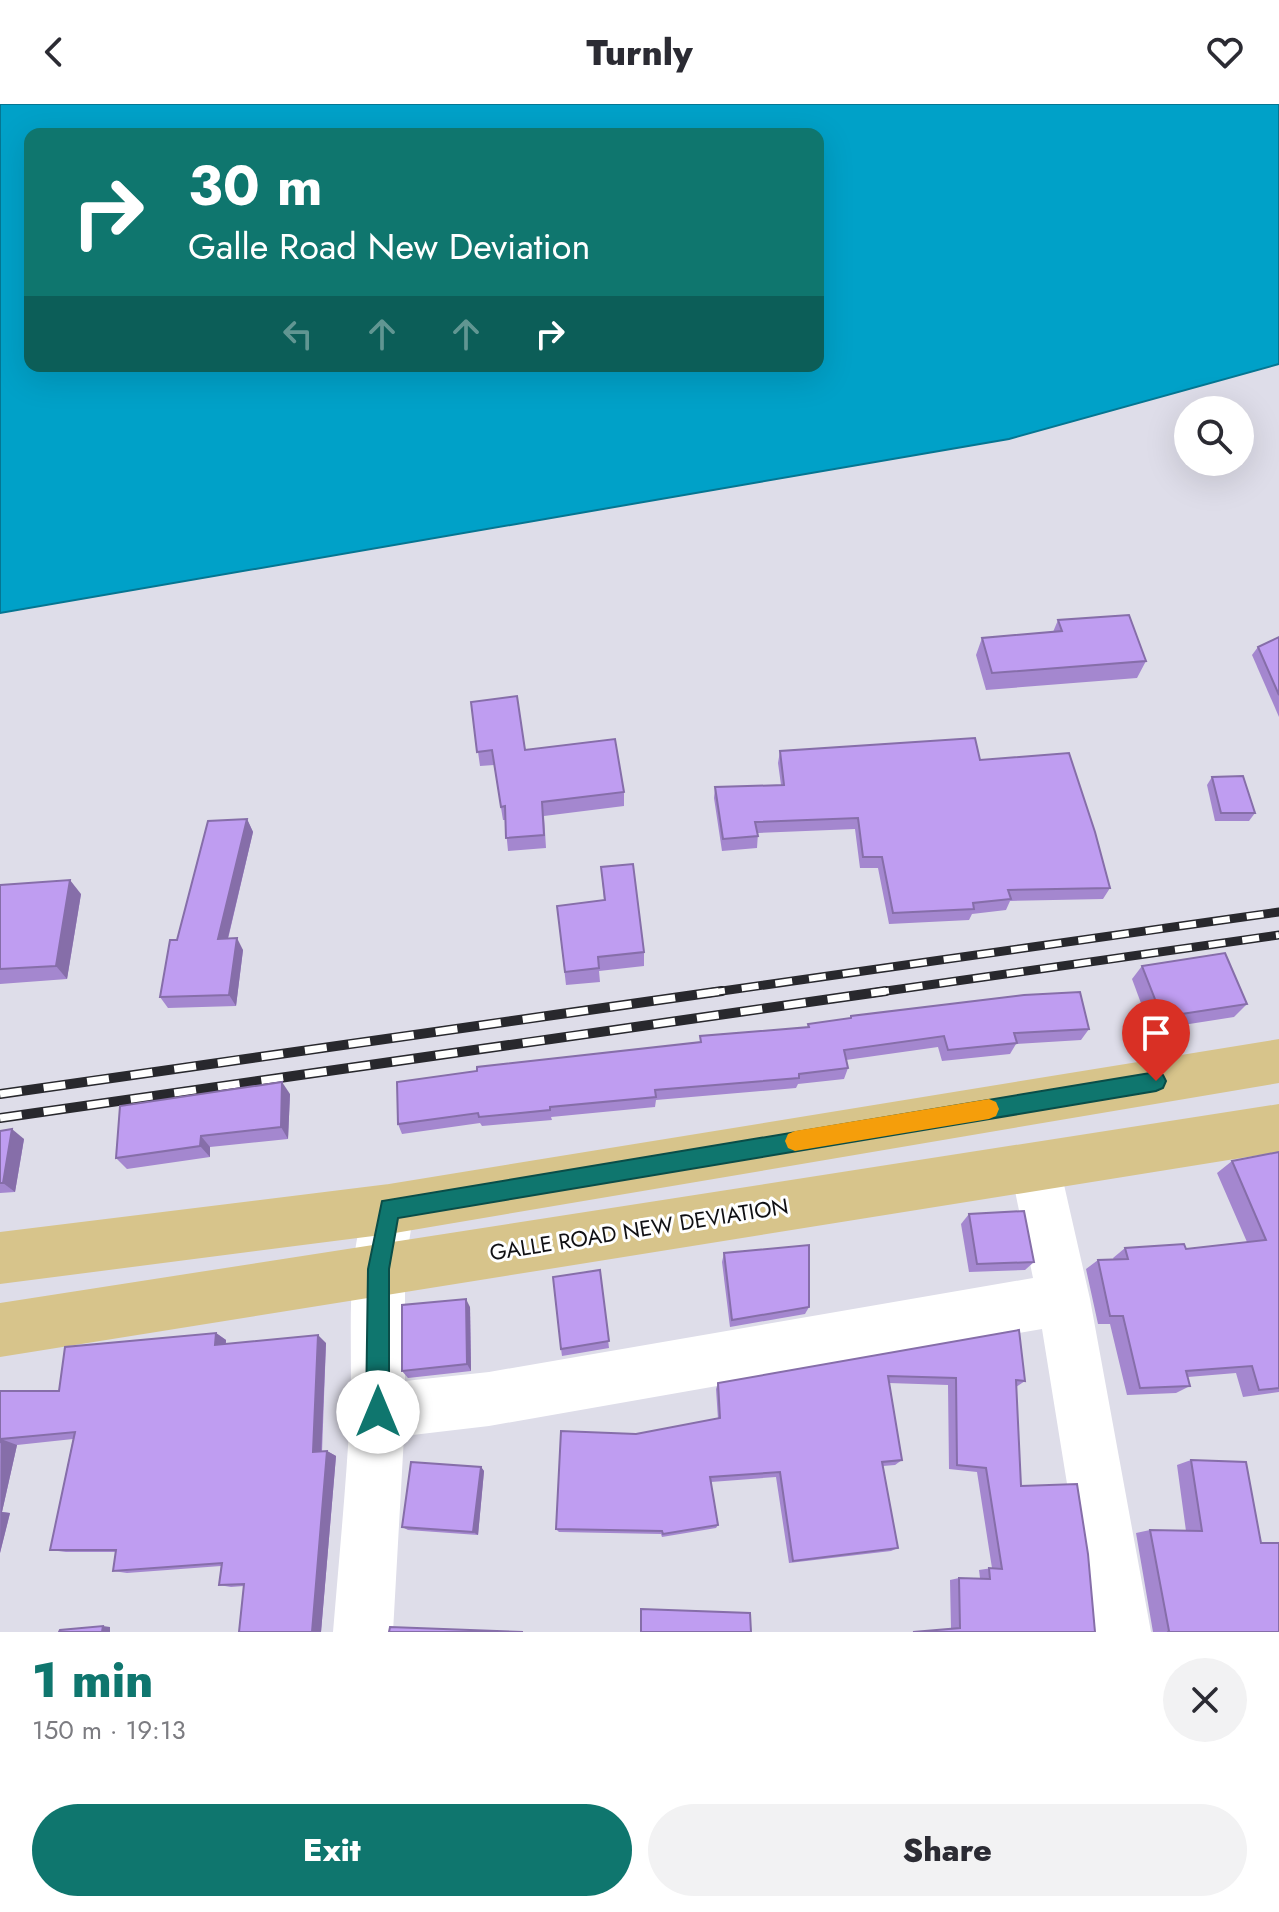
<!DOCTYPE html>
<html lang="en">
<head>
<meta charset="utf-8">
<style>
  :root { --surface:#fff; --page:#f2f2f3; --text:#2b2b33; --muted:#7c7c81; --accent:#0f766e }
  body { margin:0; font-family:Jost,sans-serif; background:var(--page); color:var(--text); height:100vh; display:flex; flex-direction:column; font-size:30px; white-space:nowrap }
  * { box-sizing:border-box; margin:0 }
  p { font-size:26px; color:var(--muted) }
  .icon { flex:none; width:44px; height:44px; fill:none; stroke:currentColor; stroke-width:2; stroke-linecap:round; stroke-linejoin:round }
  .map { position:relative; height:1528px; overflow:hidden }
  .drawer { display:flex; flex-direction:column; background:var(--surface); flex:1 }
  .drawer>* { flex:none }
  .top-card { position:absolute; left:24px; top:24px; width:800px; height:244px; border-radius:16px; box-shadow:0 8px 32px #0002; background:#0f766e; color:#fff; overflow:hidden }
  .tools { position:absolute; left:1174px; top:292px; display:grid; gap:16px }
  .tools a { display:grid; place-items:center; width:80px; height:80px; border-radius:50%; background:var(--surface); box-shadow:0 8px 32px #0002; font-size:40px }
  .pin { position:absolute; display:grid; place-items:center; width:68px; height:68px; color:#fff; margin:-82px -34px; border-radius:50% 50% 50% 0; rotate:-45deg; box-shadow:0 0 8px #0007 }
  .pin .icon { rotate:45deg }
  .me { position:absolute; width:88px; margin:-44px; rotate:0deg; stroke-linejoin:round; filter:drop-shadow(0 0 6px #0008) }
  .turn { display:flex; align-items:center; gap:28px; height:168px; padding:0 32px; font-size:36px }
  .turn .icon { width:104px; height:104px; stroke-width:2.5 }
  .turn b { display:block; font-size:56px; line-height:68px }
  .lanes { display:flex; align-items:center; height:76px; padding:0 32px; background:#0003; justify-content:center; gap:40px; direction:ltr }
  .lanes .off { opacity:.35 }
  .round { display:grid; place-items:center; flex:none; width:84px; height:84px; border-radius:42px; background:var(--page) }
  .head { display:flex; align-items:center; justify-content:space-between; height:136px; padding:0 32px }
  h1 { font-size:48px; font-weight:800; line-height:60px; color:var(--accent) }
  .button { display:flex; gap:16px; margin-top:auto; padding:16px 32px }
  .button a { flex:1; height:92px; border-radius:48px; background:var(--accent); color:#fff; font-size:32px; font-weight:800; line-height:92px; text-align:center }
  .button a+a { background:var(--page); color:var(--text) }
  header { display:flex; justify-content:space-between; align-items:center; height:104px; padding:0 32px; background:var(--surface); font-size:36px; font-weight:800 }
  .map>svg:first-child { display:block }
</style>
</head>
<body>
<header><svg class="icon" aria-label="back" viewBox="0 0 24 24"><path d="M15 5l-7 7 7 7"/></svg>Turnly<svg class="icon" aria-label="heart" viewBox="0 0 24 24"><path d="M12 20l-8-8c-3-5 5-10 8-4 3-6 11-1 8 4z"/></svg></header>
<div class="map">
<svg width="1279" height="1528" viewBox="0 0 1279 1528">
  <rect width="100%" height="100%" fill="#dedde9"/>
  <!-- water -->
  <path fill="#00a1c8" stroke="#057692" stroke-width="2" fill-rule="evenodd" d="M0 0H1279V260L1009 335 0 509ZM30 30H818V262H30Z"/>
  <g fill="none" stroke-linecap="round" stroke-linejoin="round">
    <!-- minor -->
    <path fill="#fff" fill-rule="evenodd" d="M1035 1039 1053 1046 1060 1063 1090 1195 1151 1528H1091L1042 1225 489 1322 404 1332 393 1528H333C339 1455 346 1383 350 1310 354 1236 342 1156 371 1087L389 1080 407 1087 414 1105 405 1165V1277L489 1268 1033 1174 1010 1063 1017 1046Z"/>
    <!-- major -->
    <g fill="#d7c48b" fill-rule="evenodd">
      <path d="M1279 935V979L389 1130 0 1180V1128L389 1080Z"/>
      <path d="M1279 1000V1048L0 1253V1199Z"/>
    </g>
    <defs>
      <g id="rail-far1">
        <path d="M708 889 1279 808"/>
        <path d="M872 889 1279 831"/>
      </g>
      <g id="rail">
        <path d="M0 990 722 887"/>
        <path d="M0 1014 886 887"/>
      </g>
    </defs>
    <!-- rail-far1 casing -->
    <use href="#rail-far1" stroke="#28282d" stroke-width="9"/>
    <!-- rail casing -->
    <use href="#rail" stroke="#28282d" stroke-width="10"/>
    <!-- rail-far1 -->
    <use href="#rail-far1" stroke="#fff" stroke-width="6" stroke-dasharray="17" stroke-linecap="butt"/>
    <!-- rail -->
    <use href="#rail" stroke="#fff" stroke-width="7" stroke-dasharray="22" stroke-linecap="butt"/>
  </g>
  <!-- wall -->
  <g fill="#a487cf">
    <path d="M1058 516 1146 557 1137 574 986 586 976 551 982 534 1053 528Z"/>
    <path d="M1279 533V613L1252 551 1258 543Z"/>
    <path d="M471 598 525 646 624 688V702L544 712 546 744 508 747 505 716H503L494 661 480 662Z"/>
    <path d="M780 647 980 656 1110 784 1103 795 1010 797 1006 806 972 810 969 816 889 820 878 764H860L855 725 758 729 757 744 722 747 714 694 715 683 781 681 778 659Z"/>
    <path d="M1212 673 1255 709 1249 717H1215L1207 681Z"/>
    <path d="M247 715 253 728 228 835 243 846 236 902 168 904 160 893 177 836Z"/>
    <path d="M601 763 644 848V862L599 867 600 878 566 881 557 802 604 796Z"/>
    <path d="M0 781 81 790 67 875 0 880Z"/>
    <path d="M1142 862 1247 900 1234 913 1151 926 1132 875Z"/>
    <path d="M851 912 1089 925 1081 936 1016 940 1010 950 942 957 938 943 846 956 848 964 844 975 798 980 796 984 656 996 655 1003 551 1013 552 1016 482 1022 480 1019 402 1030 398 1020 700 938V932L807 924 808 920 850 914Z"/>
    <path d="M290 990 288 1035 210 1043V1053L127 1065 116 1054Z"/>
    <path d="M0 1027 24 1035 15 1088 0 1089Z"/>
    <path d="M1279 1048V1288L1243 1293 1236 1269 1188 1273 1190 1282 1176 1289 1127 1291 1110 1220H1098L1086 1165 1098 1156H1114L1113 1154 1125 1144 1186 1145 1247 1138 1217 1069 1232 1057Z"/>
    <path d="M969 1110 1034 1158 1025 1166 969 1168 961 1120Z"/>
    <path d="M724 1149 809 1203 805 1210 730 1223 722 1158Z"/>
    <path d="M600 1166 609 1244 562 1252 561 1245Z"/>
    <path d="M470 1203 471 1267 408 1274 402 1267Z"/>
    <path d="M1019 1226 1025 1277 1016 1283 1021 1382 1095 1528 951 1524 950 1476 959 1474H980L979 1466 992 1464 977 1368 949 1365 948 1281 889 1279 902 1356 895 1361 883 1362 898 1444 891 1447 789 1459 776 1373 711 1378 718 1421 716 1424 662 1433 661 1430 559 1428 556 1425 636 1330 718 1315 716 1285 718 1279Z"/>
    <path d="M216 1229 226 1236V1240L326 1239 322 1348 327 1347 336 1352 321 1528H239L244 1482 231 1483 219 1481 221 1462 127 1469 113 1467 116 1448H66L50 1446 73 1335 17 1341 2 1408 10 1409 0 1449V1287H59Z"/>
    <path d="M1191 1356 1261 1439 1279 1528H1153L1136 1429 1150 1426 1186 1427 1177 1361Z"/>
    <path d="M481 1363 484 1367 478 1431 408 1426 402 1423Z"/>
  </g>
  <!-- shaded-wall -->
  <g fill="#866ea9">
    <path d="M247 715 253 728 225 846 218 835Z"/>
    <path d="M70 776 81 790 67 875 56 862Z"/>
    <path d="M237 834 243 846 236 902 229 891Z"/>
    <path d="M282 978 290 990 288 1035 281 1023Z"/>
    <path d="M12 1025 24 1035 15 1088 3 1079Z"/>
    <path d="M201 1032 210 1043V1053L200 1042Z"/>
    <path d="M466 1195 470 1203 471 1267 467 1260Z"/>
    <path d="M216 1229 226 1236 225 1248 215 1241Z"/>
    <path d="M318 1231 326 1239 321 1353 313 1348Z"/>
    <path d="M1 1335 17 1341 2 1408 10 1409 0 1449Z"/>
    <path d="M327 1347 336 1352 321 1528H312Z"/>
    <path d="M481 1363 484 1367 478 1431 473 1428Z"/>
    <path d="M103 1522 110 1523V1528H102Z"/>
  </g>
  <!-- building -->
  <g fill="#bf9df1" stroke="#866ea9" stroke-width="2">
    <path d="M1129 511 1146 557 992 569 982 534 1062 527 1058 516Z"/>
    <path d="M1279 533V591L1258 543Z"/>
    <path d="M517 592 525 646 615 635 624 688 542 698 544 731 506 734 505 702 501 703 492 646 477 648 471 598Z"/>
    <path d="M975 634 980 656 1069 649 1095 728 1110 784 1008 786 1011 795 973 799 974 805 893 809 882 753H863L858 714 755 718 758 732 723 735 715 683 784 681 780 647Z"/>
    <path d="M1243 672 1255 709H1221L1212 673Z"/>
    <path d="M247 715 218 835 237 834 229 891 160 893 170 836H177L208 717Z"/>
    <path d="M633 760 644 848 598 853 599 864 565 868 557 802 605 796 601 763Z"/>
    <path d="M70 776 56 862 0 865V781Z"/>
    <path d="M1225 849 1247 900 1162 913 1142 862Z"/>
    <path d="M1080 888 1089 925 1014 929 1017 939 948 946 944 932 844 946 848 964 799 970V974L655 986 656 993 550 1003V1006L479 1013 478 1009 398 1020 397 978 477 967V963L701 938 700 932 809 923 808 920 851 914V912L1024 891Z"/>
    <path d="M282 978 281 1023 201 1032 200 1042 116 1054 120 1002Z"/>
    <path d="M12 1025 3 1079H0V1027Z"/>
    <path d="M1279 1048V1284L1259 1286 1252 1262 1186 1267 1190 1282 1140 1284 1123 1212H1110L1098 1156 1128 1155 1125 1144 1184 1140 1186 1145 1266 1136 1232 1057Z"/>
    <path d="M1024 1107 1034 1158 977 1160 969 1110Z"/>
    <path d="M809 1141V1203L732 1216 724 1149Z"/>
    <path d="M600 1166 609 1237 561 1245 553 1173Z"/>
    <path d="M466 1195 467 1260 402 1267V1201Z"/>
    <path d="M1019 1226 1025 1277 1016 1276 1021 1382 1077 1380 1088 1450 1095 1528H913L960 1524 959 1474 990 1475 989 1464 1002 1465 986 1364 957 1361 956 1274 888 1272 902 1356 882 1358 898 1444 793 1457 780 1368 710 1373 718 1421 663 1430 662 1427 556 1425 561 1327 636 1330 720 1314 718 1279Z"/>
    <path d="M216 1229 215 1241 318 1231 313 1348 327 1347 312 1528H239L244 1480 219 1481 222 1459 113 1467 116 1446H50L75 1328 1 1335 0 1339V1287H59L65 1243Z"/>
    <path d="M1191 1356 1246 1358 1261 1439H1279V1528H1168L1169 1527 1150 1426 1202 1427Z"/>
    <path d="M411 1358 481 1363 473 1428 402 1423Z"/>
    <path d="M641 1505 750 1509 751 1528H641Z"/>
    <path d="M103 1522 102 1528H59L60 1526Z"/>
    <path d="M390 1523 523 1528H389Z"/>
  </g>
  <!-- route -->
  <path fill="#0f766e" stroke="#0a4d48" stroke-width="2" d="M1156 968 1163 971 1166 977 1163 984 1156 987 398 1114 389 1165V1308L386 1316 378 1320 370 1316 366 1308 368 1165 382 1097Z"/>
  <!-- slow -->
  <path fill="#f59e0b" d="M989 995 996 998 999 1005 996 1012 989 1015 795 1047 788 1044 785 1037 788 1030 795 1027Z"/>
  <g text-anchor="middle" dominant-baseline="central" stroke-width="6" stroke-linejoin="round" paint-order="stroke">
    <!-- street labels -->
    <g font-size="22" fill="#101014" stroke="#fff">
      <text transform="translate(639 1125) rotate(-9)">GALLE ROAD NEW DEVIATION</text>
    </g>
  </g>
</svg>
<div class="tools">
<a><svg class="icon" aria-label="search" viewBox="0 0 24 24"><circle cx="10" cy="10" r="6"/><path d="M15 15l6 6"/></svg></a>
</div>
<div class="pin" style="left:1156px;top:977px;background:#d93025"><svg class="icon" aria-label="arrive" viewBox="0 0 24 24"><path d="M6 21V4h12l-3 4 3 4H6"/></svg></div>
<svg class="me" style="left:378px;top:1308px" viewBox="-20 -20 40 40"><circle r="19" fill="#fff"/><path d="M0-13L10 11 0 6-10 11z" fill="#0f766e"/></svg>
<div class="top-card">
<div class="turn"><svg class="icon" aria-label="right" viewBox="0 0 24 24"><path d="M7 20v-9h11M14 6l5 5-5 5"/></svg><div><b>30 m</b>Galle Road New Deviation</div></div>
<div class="lanes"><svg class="icon off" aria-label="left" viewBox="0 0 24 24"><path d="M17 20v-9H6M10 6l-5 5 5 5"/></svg><svg class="icon off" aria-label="ahead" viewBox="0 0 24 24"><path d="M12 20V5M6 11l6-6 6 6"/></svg><svg class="icon off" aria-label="ahead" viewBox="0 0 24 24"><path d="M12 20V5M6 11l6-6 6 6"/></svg><svg class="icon" aria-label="right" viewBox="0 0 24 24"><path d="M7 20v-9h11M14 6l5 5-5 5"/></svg></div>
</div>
</div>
<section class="drawer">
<div class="head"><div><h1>1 min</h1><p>150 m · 19:13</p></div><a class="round"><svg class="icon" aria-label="close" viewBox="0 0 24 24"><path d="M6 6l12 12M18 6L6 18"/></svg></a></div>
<div class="button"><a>Exit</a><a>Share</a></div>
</section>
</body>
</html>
